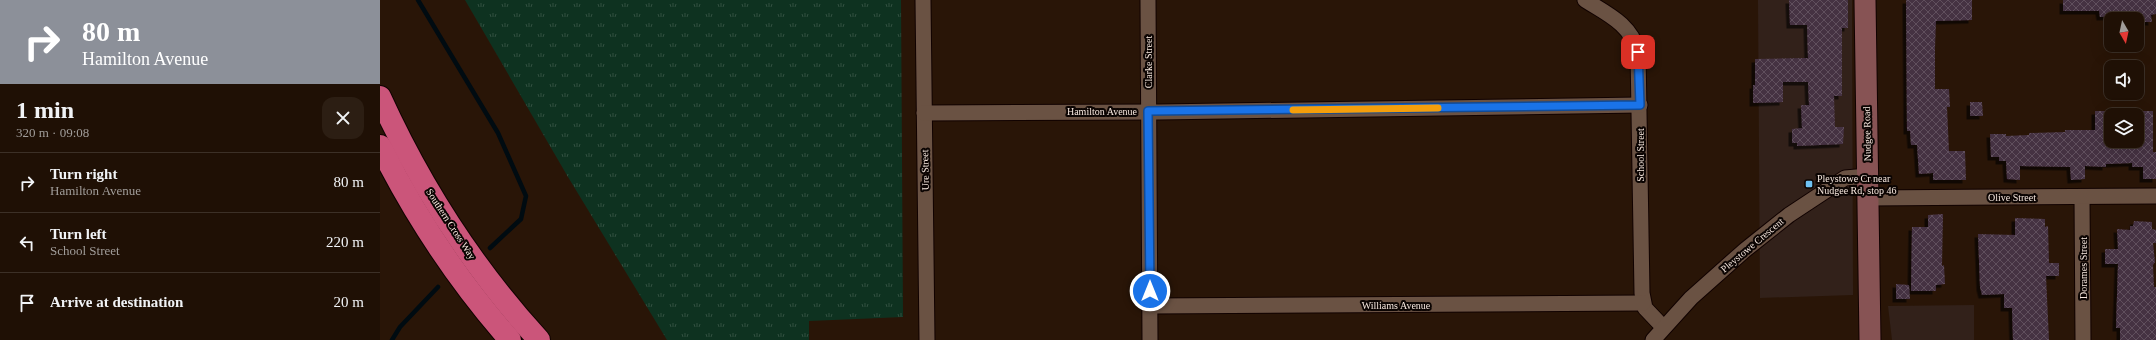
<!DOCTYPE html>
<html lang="en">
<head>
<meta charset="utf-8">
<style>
  :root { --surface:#1f1005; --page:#2c1e13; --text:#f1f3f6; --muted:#a19d9a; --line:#3c3027 }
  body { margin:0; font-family:"Times New Roman",serif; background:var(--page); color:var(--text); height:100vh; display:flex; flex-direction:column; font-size:15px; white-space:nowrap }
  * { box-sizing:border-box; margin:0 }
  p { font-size:13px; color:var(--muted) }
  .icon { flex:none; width:22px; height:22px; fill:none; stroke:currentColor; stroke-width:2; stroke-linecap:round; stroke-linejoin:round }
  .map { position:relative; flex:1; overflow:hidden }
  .details { display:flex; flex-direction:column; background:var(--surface); width:380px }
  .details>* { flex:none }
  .banner { background:#8c9099; color:#fff; overflow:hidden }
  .needle { width:26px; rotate:171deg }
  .tools { position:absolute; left:1724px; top:12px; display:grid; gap:8px }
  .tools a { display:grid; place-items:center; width:40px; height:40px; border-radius:8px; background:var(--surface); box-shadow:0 4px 16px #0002,0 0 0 1px var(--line); font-size:20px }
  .pin { position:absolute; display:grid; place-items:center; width:34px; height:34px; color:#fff; margin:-17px; border-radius:8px; box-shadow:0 2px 6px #0006 }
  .me { position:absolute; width:44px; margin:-22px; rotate:0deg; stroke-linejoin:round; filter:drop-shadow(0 0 3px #0008) }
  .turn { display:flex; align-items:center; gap:14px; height:84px; padding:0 16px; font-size:18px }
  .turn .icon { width:52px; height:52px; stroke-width:2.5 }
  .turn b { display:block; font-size:28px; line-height:34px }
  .round { display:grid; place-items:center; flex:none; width:42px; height:42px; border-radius:12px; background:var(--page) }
  .head { display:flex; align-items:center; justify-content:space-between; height:68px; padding:0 16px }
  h1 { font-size:24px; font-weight:800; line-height:30px }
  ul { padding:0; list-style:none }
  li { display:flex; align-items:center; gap:12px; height:60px; padding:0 16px; border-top:1px solid var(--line) }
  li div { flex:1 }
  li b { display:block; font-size:15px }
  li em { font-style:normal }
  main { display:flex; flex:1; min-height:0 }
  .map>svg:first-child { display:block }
</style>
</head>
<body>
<main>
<section class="details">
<div class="banner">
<div class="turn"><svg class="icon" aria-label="right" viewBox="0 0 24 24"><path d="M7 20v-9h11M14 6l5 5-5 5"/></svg><div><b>80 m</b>Hamilton Avenue</div></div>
</div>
<div class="head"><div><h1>1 min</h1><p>320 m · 09:08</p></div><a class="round"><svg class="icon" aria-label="close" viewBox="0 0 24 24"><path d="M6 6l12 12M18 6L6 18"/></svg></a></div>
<ul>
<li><svg class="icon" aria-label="right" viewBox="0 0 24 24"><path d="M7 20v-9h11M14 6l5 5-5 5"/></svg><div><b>Turn right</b><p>Hamilton Avenue</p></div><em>80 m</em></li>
<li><svg class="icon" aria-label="left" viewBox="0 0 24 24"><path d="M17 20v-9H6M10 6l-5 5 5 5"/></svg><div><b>Turn left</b><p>School Street</p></div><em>220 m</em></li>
<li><svg class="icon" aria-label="arrive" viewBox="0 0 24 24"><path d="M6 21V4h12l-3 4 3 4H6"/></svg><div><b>Arrive at destination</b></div><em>20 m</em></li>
</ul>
</section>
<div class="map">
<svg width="1776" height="340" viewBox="0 0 1776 340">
  <defs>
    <pattern id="grass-tufts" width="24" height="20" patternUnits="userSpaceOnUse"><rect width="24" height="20" fill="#0e3220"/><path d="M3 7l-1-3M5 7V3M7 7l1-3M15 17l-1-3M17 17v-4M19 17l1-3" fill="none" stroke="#325040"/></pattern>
    <pattern id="building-cross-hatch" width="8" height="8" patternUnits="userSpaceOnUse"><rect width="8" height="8" fill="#453142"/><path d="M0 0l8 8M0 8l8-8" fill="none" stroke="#614f5d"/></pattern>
    <filter id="shadow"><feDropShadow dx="-3.5" dy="3.5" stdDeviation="0" flood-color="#0009"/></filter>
  </defs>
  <rect width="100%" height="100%" fill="#291507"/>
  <!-- commercial -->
  <g fill="#32211a">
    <path d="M1378 0H1472L1473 295 1380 298Z"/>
    <path d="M1594 305V340H1512L1508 306Z"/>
  </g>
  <!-- grass -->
  <path fill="url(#grass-tufts)" d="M85 0H521L523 317 429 321V340H287L188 177Z"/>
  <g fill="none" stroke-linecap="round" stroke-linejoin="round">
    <!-- stream -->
    <g stroke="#000b11" stroke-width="4.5">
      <path d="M38 0 118 133 146 196 141 219 110 248"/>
      <path d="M12 340 20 327 58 287"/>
    </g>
  </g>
  <!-- building -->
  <g fill="url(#building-cross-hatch)" filter="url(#shadow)">
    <path d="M1409 0H1468V28H1462V96H1454L1455 127H1464L1463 144 1417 146V143H1412V129L1422 128 1421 105H1429L1428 82H1403V102L1373 103V85H1375V59L1428 58 1427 25H1410Z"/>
    <path d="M1526 0H1592V20L1556 21 1555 48V89H1569L1570 107H1567L1569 151H1585L1586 180H1553V173L1539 174 1537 145H1531L1530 131H1527Z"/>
    <path d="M1683 0H1776V14L1771 15 1772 22H1757V19H1749V16L1720 17 1719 11H1683Z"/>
    <path d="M1590 102H1602L1603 116H1590Z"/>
    <path d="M1715 111H1731V141H1757V111H1773V152H1776V179H1763V167H1752V163L1726 164V167L1705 166V179L1691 180 1690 167 1640 166V180L1627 179 1626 161H1619V157H1611L1610 134H1626V136L1649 135V133L1685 132V130H1715Z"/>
    <path d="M1563 214 1562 266 1564 265 1565 284 1556 285V291H1531L1532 227H1548V215Z"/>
    <path d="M1635 218 1665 219V227L1668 226 1669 263H1679V276H1666L1669 340H1633L1632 308H1624V294L1602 295 1600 287 1598 234 1635 235Z"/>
    <path d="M1754 221 1772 222V229L1776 230V243H1773L1775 262 1773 265 1774 287H1776V340H1740V328H1736L1738 264H1725V249H1738L1737 229 1750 230V226H1753Z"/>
    <path d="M1516 284 1529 285 1530 299H1516Z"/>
  </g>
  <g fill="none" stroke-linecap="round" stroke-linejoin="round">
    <defs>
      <g id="minor">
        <path d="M543 0 547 340"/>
        <path d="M768 0 770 340"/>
        <path d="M1205 0C1227 14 1251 24 1258 52L1262 293 1265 308 1283 327"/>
        <path d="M544 113 779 112 1260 105"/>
        <path d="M1702 197 1703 340"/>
        <path d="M1488 198 1776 196"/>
        <path d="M770 306 1263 303"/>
        <path d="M1273 340 1311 298 1365 250 1409 215 1465 178 1488 176"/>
      </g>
      <path id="secondary" d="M1485 0 1490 340"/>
      <g id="motorway">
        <path d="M0 97C40 185 94 269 159 340"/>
        <path d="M0 146C35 216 79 282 130 340"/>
      </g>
    </defs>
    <!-- minor casing -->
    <use href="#minor" stroke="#110200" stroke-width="17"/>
    <!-- secondary casing -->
    <use href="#secondary" stroke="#110200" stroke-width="23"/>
    <!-- motorway casing -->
    <use href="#motorway" stroke="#110200" stroke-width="24"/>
    <!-- minor -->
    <use href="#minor" stroke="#6a5243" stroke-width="15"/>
    <!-- secondary -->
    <use href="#secondary" stroke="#875354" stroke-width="21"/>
    <!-- motorway -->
    <use href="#motorway" stroke="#cb557a" stroke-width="22"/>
  </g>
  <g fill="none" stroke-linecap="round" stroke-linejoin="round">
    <defs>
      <path id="route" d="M770 291 768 111 1260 105 1258 52"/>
    </defs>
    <!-- route casing -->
    <use href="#route" stroke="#114b97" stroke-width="10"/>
    <!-- route -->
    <use href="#route" stroke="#1a73e8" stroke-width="7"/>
    <!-- slow -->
    <path stroke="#f59e0b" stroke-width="7" d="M913 110 1058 108"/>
  </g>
  <!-- markers -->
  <rect fill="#6fc2f4" stroke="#0b0402" stroke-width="1.5" x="1425" y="180" width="8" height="8" rx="2"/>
  <g text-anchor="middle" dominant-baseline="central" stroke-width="4" stroke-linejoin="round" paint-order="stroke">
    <!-- street labels -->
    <g font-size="10" fill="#f7e8df" stroke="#0b0402">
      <text transform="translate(768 62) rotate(-90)">Clarke Street</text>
      <text x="722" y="111">Hamilton Avenue</text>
      <text transform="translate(1487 134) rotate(-91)">Nudgee Road</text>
      <text transform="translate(1260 155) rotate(-90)">School Street</text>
      <text transform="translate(545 170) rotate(-91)">Ure Street</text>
      <text x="1632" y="197">Olive Street</text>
      <text transform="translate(71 224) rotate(57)">Southern Cross Way</text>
      <text transform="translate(1372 245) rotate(-40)">Pleystowe Crescent</text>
      <text transform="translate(1703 268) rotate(-90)">Dorames Street</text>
      <text x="1016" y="305">Williams Avenue</text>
    </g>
    <!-- poi labels -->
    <g font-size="10" fill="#f7e8df" stroke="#0b0402" text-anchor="start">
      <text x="1437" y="178">Pleystowe Cr near<tspan x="1437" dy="12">Nudgee Rd, stop 46</tspan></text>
    </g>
  </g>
</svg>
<div class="tools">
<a><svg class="needle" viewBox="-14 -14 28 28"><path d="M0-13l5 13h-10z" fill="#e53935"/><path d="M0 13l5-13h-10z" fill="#a19d9a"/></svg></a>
<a><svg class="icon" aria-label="sound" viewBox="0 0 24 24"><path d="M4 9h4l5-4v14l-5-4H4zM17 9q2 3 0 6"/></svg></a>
<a><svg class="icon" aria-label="layers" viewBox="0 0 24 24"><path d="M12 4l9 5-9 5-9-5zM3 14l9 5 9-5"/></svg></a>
</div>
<div class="pin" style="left:1258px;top:52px;background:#d93025"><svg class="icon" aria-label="arrive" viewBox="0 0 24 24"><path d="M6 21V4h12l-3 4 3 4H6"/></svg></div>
<svg class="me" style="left:770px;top:291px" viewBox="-20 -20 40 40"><circle r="17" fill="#1a73e8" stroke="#fff" stroke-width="3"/><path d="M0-11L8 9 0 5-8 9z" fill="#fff"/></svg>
</div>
</main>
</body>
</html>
